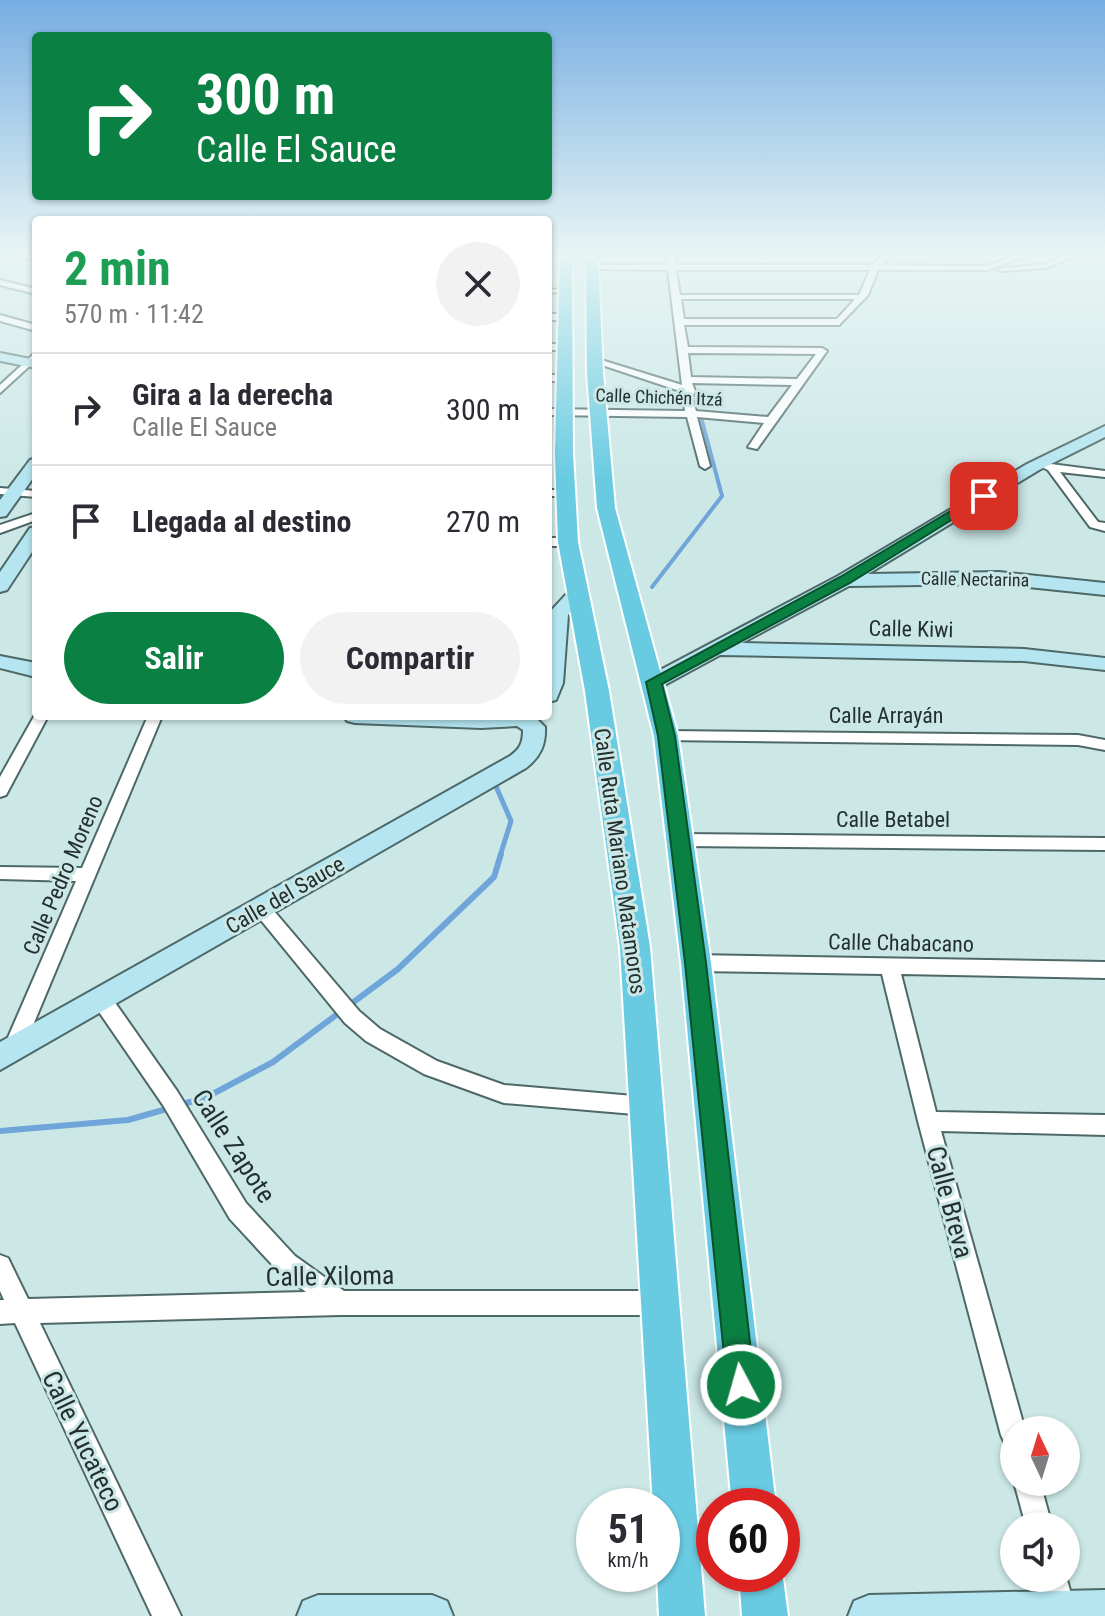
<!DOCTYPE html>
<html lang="es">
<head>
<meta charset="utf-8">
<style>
  :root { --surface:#fff; --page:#f2f2f3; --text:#2b2b33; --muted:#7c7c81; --line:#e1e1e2; --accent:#0b8043 }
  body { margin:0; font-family:"Roboto Condensed",sans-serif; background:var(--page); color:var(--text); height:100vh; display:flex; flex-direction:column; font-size:30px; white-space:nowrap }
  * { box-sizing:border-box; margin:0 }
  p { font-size:26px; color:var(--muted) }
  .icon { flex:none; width:44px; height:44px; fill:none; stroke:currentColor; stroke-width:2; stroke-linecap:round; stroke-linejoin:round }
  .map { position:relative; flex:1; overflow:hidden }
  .panel { position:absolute; left:32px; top:216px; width:520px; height:504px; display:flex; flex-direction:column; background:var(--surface); border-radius:8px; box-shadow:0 2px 6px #0004 }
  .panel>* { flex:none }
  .guide { position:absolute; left:32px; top:32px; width:520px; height:168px; border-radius:8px; box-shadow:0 2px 6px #0004; background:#0b8043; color:#fff; overflow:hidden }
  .needle { width:52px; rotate:356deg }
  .controls { position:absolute; left:1000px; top:1416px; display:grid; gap:16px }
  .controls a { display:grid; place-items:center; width:80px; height:80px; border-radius:50%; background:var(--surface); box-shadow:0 2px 6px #0004; font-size:40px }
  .speed { position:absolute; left:576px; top:1488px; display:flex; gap:16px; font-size:40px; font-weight:700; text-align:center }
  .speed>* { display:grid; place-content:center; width:104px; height:104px; border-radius:50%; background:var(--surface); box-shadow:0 2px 6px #0004; line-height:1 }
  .speed small { font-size:20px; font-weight:400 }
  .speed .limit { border:12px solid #d22; background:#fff; color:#111 }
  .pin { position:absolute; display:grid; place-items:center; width:68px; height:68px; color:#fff; margin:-34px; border-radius:16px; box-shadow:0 4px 12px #0006 }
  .me { position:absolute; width:88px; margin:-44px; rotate:354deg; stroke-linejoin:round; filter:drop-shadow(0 0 6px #0008) }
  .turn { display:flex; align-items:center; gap:28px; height:168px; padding:0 32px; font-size:36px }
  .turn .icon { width:104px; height:104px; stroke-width:2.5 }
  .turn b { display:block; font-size:56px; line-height:68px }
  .round { display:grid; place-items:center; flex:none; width:84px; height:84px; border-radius:42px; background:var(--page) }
  .summary { display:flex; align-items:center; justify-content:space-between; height:136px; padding:0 32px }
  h1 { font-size:48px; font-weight:700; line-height:60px; color:#1e9e55 }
  .cta { display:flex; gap:16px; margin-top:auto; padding:16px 32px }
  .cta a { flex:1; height:92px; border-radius:48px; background:var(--accent); color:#fff; font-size:32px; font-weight:700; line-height:92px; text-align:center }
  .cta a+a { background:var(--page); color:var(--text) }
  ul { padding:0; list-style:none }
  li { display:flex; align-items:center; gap:24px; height:112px; padding:0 32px; border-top:2px solid var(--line) }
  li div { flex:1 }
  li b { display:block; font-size:30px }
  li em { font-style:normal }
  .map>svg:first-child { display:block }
</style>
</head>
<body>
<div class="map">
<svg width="1105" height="1616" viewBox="0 0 1105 1616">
  <rect width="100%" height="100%" fill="#cbe8e7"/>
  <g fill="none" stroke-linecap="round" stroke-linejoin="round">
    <!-- stream-far2 -->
    <path stroke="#6fa5d8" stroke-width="4" d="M652 587 722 496 702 421"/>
    <!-- stream-far1 -->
    <path stroke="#6fa5d8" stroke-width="5" d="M495 784 511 821 500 856"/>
    <!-- stream -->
    <g stroke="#6fa5d8" stroke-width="6">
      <path d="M179 1105 205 1098 273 1062 398 969 494 877 501 854"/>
      <path d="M0 1131 128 1120 170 1108"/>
    </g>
    <defs>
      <g id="street">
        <path d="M4 252 36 257V261L5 254Z"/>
        <path d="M666 252H674L676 265H873L885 252H893L882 265 986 266 1026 252H1038L987 270H878L868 295 839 325H684L688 347 822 348 827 351 757 449 748 447 764 423 697 417 710 466 705 469 700 466 687 417 548 415V409L685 411 683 392 590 361 598 359 682 385 668 270 592 269 588 267 592 265H668ZM676 270H870L859 295H680ZM681 299H855L837 319H684ZM688 353 816 354 797 379 691 377ZM692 383 792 385 768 417 696 411 692 398 695 391Z"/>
        <path d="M1074 252H1085L1046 268 1001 271 997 269 1045 264Z"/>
        <path d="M0 280 36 289V294L0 285Z"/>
        <path d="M548 289 569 291 548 293Z"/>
        <path d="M548 314H565L569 317 565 320H548Z"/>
        <path d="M0 315 36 325V331L0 321Z"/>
        <path d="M548 344H565L570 347 565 350H548Z"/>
        <path d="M36 352V360L0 393V385Z"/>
        <path d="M548 375H565L570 378 565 381H548Z"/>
        <path d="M1051 464 1105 471V477L1060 472 1098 522 1105 523V531L1090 527 1048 470 1042 467Z"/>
        <path d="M0 488 36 491V497L0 494Z"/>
        <path d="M548 490H565L571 493 565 496H548Z"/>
        <path d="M36 513V520L0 533V525Z"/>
        <path d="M548 538H568L574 542 568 546H548Z"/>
        <path d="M36 713V716H48L6 795 0 797V777Z"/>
        <path d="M148 716H162L23 1049 20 1055 13 1058 6 1055 3 1049 76 881 0 879V867L82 868Z"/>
        <path d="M666 731 1078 735 1105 740V750L1078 745 661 740 659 736 661 732Z"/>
        <path d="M680 834 1105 838V850L680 846 674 844 672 840 674 836Z"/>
        <path d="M262 902 268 904 359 1011 380 1029 437 1061 504 1085 646 1097 653 1099 656 1106 653 1113 646 1115 504 1103 424 1074 366 1041 345 1023 256 914 253 909 256 904Z"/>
        <path d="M696 955 1105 962V978L901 974 936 1112 1105 1115V1135L941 1131 1025 1430H1014V1448L1005 1444 1001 1435 918 1121 882 974 696 971 690 968 687 963 690 958Z"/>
        <path d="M102 992 109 994 177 1091 246 1203 295 1256 344 1291H660L668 1295 672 1303 668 1311 660 1315H340L40 1323 181 1616H152L15 1323 0 1324V1300H4L0 1291V1255L8 1258 28 1299 306 1292 279 1272 230 1219 163 1105 95 1006 93 1000 95 994Z"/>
        <path d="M1014 1482H1040L1052 1526H1026Z"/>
        <path d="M1066 1576 1077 1616H1049L1039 1578Z"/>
      </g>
      <g id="secondary">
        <path d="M586 252H598L596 264H588Z"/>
        <path d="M0 353 36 360V368L0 361Z"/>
        <path d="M1105 426V437L1039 470 868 574 999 572 1105 583V595L999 584 849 586 742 643 1024 649 1105 658V670L1024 661 720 655 661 687 654 689 643 682 647 677 838 576 1027 464Z"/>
        <path d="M36 458V474L6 516 0 517V500L30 460Z"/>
        <path d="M36 527V546L7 590 0 592V572L30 528Z"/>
        <path d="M578 587 588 593 568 615 563 683 556 700 548 702V614L571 589Z"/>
        <path d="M0 656 36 663V677L0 668Z"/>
        <path d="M344 716H534L545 727C546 745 540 757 526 768L0 1070V1042L510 756C520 749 523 743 523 730L517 726 481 728 355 723 347 721Z"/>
        <path d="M1105 1590V1616H848L854 1601 869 1595Z"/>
        <path d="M318 1595H432L447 1601 453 1616H297L303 1601Z"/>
      </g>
      <g id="primary">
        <path d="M548 252H569L598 262 603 373 615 508 678 736 711 963 776 1506H732L681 963 654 736 597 508 587 373 586 264 572 261 573 453 578 542 609 691 650 947 705 1616H659L657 1574H662V1506H653L620 947 585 691 558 542 555 453 560 257Z"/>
        <path d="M782 1571 788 1616H742L739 1574H782Z"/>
      </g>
    </defs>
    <!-- street casing -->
    <use href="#street" stroke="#4e6868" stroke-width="4"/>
    <!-- secondary casing -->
    <use href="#secondary" stroke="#4e6868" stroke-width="4"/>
    <!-- primary casing -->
    <use href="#primary" stroke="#fff" stroke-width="4"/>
    <!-- street -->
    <use href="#street" fill="#fff" fill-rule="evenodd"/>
    <!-- secondary -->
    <use href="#secondary" fill="#b4e5f0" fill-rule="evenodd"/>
    <!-- primary -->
    <use href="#primary" fill="#69cbe2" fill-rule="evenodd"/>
  </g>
  <!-- sky -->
  <linearGradient id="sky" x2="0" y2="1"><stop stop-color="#77aee2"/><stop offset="0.53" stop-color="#e8f5f4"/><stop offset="1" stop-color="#e8f5f4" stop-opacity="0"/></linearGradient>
  <rect width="1105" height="478" fill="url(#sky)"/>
  <!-- route -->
  <path fill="#0b8043" stroke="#07532c" stroke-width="2" d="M979 494 990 496 850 583 662 684 675 736 706 963 755 1385 751 1395 741 1399 731 1395 727 1385 685 963 658 736 646 682 840 577Z"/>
  <g text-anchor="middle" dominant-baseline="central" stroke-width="6" stroke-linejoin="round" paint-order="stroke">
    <!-- far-street labels -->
    <g font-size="18" fill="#24302f" stroke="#cbe8e7">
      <text transform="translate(659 397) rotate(2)">Calle Chichén Itzá</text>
      <text transform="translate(975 579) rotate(1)">Calle Nectarina</text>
    </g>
    <!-- street labels -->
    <g font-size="22" fill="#24302f" stroke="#cbe8e7">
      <text transform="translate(911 629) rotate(1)">Calle Kiwi</text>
      <text x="886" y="715">Calle Arrayán</text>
      <text x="893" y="819">Calle Betabel</text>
      <text transform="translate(620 861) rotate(82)">Calle Ruta Mariano Matamoros</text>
      <text transform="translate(63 875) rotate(-67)">Calle Pedro Moreno</text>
      <text transform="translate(285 895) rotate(-30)">Calle del Sauce</text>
      <text transform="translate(901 943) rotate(1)">Calle Chabacano</text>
    </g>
    <!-- near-street labels -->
    <g font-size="26" fill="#24302f" stroke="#cbe8e7">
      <text transform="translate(234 1146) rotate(57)">Calle Zapote</text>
      <text transform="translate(950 1202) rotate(75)">Calle Breva</text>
      <text transform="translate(330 1276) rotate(-1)">Calle Xiloma</text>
      <text transform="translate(83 1441) rotate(64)">Calle Yucateco</text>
    </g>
  </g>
</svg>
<div class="controls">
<a><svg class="needle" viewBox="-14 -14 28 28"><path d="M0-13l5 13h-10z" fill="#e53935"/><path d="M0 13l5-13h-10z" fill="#7c7c81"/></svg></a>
<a><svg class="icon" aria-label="sound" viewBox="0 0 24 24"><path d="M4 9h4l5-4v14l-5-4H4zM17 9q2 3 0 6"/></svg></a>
</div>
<div class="speed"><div>51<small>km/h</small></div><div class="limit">60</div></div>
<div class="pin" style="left:984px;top:496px;background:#d93025"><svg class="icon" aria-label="arrive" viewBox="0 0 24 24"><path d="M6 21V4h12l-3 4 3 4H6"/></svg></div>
<svg class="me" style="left:741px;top:1385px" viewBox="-20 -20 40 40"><circle r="17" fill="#0b8043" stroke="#fff" stroke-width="3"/><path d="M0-11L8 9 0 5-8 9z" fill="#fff"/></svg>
<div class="guide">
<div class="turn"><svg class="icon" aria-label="right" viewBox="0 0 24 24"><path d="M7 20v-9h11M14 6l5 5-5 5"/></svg><div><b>300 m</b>Calle El Sauce</div></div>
</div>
<section class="panel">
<div class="summary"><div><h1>2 min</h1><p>570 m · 11:42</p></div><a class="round"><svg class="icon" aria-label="close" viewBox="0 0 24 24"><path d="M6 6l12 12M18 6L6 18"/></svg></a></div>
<ul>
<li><svg class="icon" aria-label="right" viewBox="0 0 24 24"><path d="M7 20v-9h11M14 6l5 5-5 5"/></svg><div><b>Gira a la derecha</b><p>Calle El Sauce</p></div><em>300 m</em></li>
<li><svg class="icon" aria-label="arrive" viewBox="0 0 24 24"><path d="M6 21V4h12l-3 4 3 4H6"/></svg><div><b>Llegada al destino</b></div><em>270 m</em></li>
</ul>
<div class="cta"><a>Salir</a><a>Compartir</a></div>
</section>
</div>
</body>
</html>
